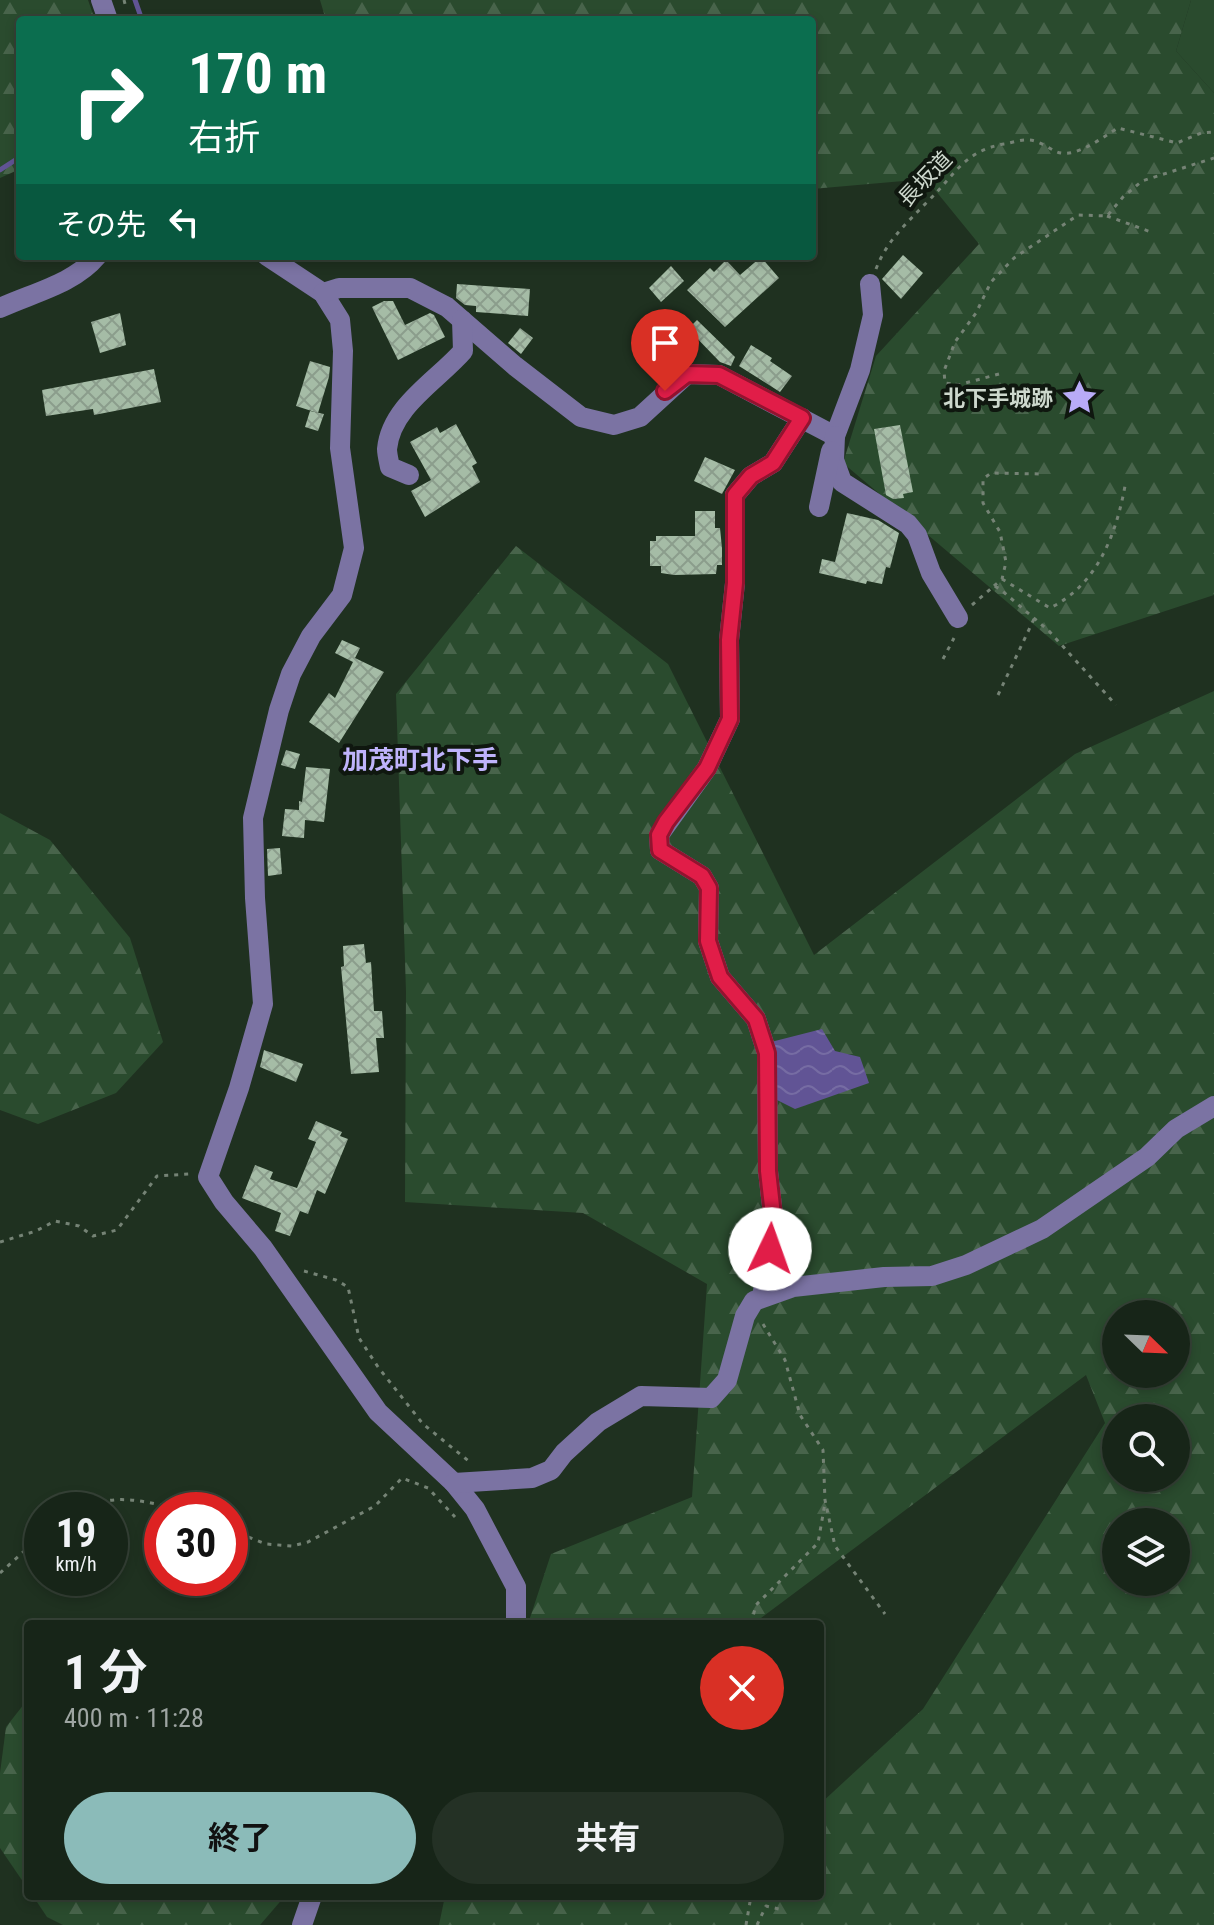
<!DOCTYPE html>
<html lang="ja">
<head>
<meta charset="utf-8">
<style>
  :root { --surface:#172518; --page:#243125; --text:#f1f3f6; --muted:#9ea5a2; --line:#364237; --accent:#8bbbb9 }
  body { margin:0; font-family:"Roboto Condensed","Noto Sans JP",sans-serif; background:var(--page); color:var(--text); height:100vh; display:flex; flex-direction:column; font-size:30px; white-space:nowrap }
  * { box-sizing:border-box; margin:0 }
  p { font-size:26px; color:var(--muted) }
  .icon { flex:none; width:44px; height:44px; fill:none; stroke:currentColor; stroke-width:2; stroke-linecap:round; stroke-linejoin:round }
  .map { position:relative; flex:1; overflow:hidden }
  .details { position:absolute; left:24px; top:1620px; width:800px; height:280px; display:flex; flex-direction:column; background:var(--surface); border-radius:8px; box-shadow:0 4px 12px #0003,0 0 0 2px var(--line) }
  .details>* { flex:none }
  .banner { position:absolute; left:16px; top:16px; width:800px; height:244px; border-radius:8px; box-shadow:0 4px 12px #0003,0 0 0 2px var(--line); background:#0b6e4f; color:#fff; overflow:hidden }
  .needle { width:52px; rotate:113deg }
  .controls { position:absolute; left:1102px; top:1300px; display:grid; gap:16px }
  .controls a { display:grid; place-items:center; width:88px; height:88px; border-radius:50%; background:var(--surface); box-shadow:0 4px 12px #0003,0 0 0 2px var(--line); font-size:40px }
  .speed { position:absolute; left:24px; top:1492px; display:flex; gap:16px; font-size:40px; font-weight:700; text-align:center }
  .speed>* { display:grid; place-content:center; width:104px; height:104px; border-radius:50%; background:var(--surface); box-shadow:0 4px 12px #0003,0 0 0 2px var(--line); line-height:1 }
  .speed small { font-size:20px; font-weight:400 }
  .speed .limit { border:12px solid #d22; background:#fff; color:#111 }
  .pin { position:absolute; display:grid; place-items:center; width:68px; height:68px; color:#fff; margin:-82px -34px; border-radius:50% 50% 50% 0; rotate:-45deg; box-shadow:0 0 8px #0007 }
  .pin .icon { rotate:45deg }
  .me { position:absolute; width:88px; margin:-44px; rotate:3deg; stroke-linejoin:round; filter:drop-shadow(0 0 6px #0008) }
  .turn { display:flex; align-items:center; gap:28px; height:168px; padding:0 40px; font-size:36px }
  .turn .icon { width:104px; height:104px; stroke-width:2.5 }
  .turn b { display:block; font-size:56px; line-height:68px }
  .then { display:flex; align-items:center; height:76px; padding:0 40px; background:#0003; gap:16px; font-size:30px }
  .round { display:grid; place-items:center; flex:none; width:84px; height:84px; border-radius:42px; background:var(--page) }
  .headline { display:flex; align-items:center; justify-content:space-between; height:136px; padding:0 40px }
  h1 { font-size:48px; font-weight:700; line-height:60px }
  .action { display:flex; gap:16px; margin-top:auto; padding:16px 40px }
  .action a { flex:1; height:92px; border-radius:48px; background:var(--accent); color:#111; font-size:32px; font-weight:700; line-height:92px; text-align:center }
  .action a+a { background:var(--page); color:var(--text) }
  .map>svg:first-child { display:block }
</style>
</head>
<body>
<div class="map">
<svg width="1214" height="1925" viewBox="0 0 1214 1925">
  <defs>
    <pattern id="forest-firs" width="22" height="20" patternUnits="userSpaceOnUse" patternTransform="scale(2)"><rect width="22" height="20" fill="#2a4b2e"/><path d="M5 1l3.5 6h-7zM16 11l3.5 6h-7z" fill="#48644b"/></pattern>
    <pattern id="water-waves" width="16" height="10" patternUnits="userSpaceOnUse" patternTransform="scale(2)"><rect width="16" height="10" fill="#615495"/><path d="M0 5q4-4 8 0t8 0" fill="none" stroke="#766ca3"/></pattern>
    <pattern id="building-cross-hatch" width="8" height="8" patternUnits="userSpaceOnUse" patternTransform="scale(2)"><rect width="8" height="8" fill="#a5bca6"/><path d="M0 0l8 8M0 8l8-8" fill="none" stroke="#8b9d8c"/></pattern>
  </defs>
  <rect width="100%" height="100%" fill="#1f3120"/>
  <!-- green -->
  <path fill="#2a4b2e" d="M1191 0H1214V93L1176 51Z"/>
  <!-- forest -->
  <g fill="url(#forest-firs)" fill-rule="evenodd">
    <path d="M0 0H88L95 20H20V169L0 178Z"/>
    <path d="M320 0H1191L1176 51 1214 93V595L1059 646 843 463 876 356 979 244 926 179 812 189V20H326Z"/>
    <path d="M516 546 668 664 814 955 1075 754 1214 691V1925H439L445 1896H820V1804L923 1709 1105 1423 1086 1375 753 1624H528L551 1554 692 1497 707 1284 583 1213 405 1202 406 991 396 694ZM1116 1314H1176V1374H1116ZM1116 1418H1176V1478H1116ZM1116 1522H1176V1582H1116Z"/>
    <path d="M0 813 50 840 130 938 163 1042 116 1093 38 1124 0 1110Z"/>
    <path d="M28 1699V1889L0 1848V1773L6 1727Z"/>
    <path d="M33 1896H285L260 1925H63L47 1917Z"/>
  </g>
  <!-- water -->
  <path fill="url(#water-waves)" d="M822 1029 835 1051 860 1057 869 1083 795 1109 771 1097V1042Z"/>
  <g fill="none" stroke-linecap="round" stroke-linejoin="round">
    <!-- stream -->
    <g stroke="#615495" stroke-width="5">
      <path d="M135 0 142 20"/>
      <path d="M0 170 20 157"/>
    </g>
  </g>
  <!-- building -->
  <g fill="url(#building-cross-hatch)">
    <path d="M903 255 923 273 901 299 882 279Z"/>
    <path d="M761 257 779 278 725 327 687 290 710 268 714 272 726 260 740 275Z"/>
    <path d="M671 266 684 281 661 302 649 288Z"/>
    <path d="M457 284 530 289 528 316 476 312V306L465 305 456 298Z"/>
    <path d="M384 301H393L405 325 430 313 434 315 445 337 398 360 372 307Z"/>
    <path d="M120 313 126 345 100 353 91 322Z"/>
    <path d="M697 320 735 357 731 366 720 362 688 329Z"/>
    <path d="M520 328 533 338 521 354 508 343Z"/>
    <path d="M683 336 698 349 686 361 678 365 667 354Z"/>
    <path d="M751 345 772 358 770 361 792 376 780 392 739 366Z"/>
    <path d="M310 361 330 367 329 377 318 413 296 406Z"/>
    <path d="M154 369 161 402 94 415 93 409 46 416 42 390Z"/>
    <path d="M310 411 324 414 318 431 305 427Z"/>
    <path d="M456 424 477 463 472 466 480 482 425 517 411 491 431 480 410 442 437 427 440 433Z"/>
    <path d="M900 425 913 492 903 494 904 498 893 499 886 495 874 429Z"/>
    <path d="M705 457 735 470 722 494 694 481Z"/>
    <path d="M695 511H715V528H720L722 548V565H717L716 574 674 575 661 573V566H650V541H656V536H695Z"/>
    <path d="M847 513 878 520 899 533 890 568 886 567 882 584 867 581 866 584 819 573 822 559 835 562Z"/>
    <path d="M342 640 360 648 355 658 384 672 339 743 309 722 329 693 335 698 353 662 335 653Z"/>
    <path d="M286 750 300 754 295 769 281 765Z"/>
    <path d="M306 767 330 769 324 822 305 820 304 838 282 836 285 809 299 810V801L302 802Z"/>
    <path d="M280 848 282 874 268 876 267 849Z"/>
    <path d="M364 944 366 963 371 962 374 1011H382L384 1038H376L379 1072 351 1074 341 967 344 966 343 946Z"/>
    <path d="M264 1050 303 1064 296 1082 260 1067Z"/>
    <path d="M316 1121 342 1132 340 1136 348 1139 325 1194 317 1190 308 1214 300 1211 290 1236 275 1231 281 1213 242 1198 255 1165 273 1172 270 1179 297 1188 316 1142 308 1139Z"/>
  </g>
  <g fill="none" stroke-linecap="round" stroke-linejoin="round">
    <!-- path -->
    <g stroke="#758375" stroke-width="3" stroke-dasharray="4 6" stroke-linecap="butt">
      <path d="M124 0 126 8"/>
      <path d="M1107 216 1151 232"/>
      <path d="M876 269C887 240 907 223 928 201 955 175 964 151 1004 144 1012 143 1021 139 1029 140 1038 140 1048 148 1057 152 1075 159 1103 137 1118 128L1177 143 1201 133 1214 132"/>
      <path d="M999 374 958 385 945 383 944 371 955 342 976 313 991 282 1014 258 1078 215 1107 216 1123 197 1142 181 1214 158"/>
      <path d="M1002 579 1050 608C1097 585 1116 535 1125 486"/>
      <path d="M994 586 1002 579 1006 562 1000 532 983 503V479L991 473 1043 474"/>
      <path d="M972 605 994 586 1000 589 1049 631 1116 705"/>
      <path d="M943 659 954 638"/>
      <path d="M998 695 1034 619"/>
      <path d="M0 1242 36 1231 55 1221 79 1226 93 1236 117 1230 157 1176 189 1174"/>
      <path d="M304 1271 336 1280 348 1287 359 1338 378 1367 423 1424 471 1463"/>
      <path d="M763 1324 785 1360 800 1415 823 1450 825 1500 835 1546 885 1614"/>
      <path d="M82 1510C111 1492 147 1501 179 1510"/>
      <path d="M230 1530 266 1544 292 1546 308 1542 375 1506 402 1478 428 1488 455 1517"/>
      <path d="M0 1573 42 1535"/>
      <path d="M751 1624 756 1605 818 1543 825 1503"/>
      <path d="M746 1925 751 1896"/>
      <path d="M757 1925 766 1906 779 1909"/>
    </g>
    <!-- minor -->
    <g stroke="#7b73a3" stroke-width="20">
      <path d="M101 0 108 20"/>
      <path d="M267 256 323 293 340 320 343 351 340 448 354 548 342 595 311 636 291 674 279 710 253 818 255 898 263 1004 239 1088 208 1177 224 1202 263 1248 378 1412 454 1483 475 1509 516 1587V1624"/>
      <path d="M323 293 339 288H410L447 307 515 366 581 417 614 425 640 417 687 374 719 375 835 436 860 370 873 315 870 284"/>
      <path d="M0 308C32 293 74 284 97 256"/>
      <path d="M835 436 834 460 842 482 908 524 917 535 931 573 958 618"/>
      <path d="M409 475 390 467C389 462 387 454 387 449 391 406 438 380 463 351L462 320"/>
      <path d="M819 507 831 451"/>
      <path d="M762 1297 774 1224 768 1171 767 1053 756 1019 720 977 708 941 709 888 702 876 660 850 659 835 707 768 730 719 729 640 735 583V495L751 476 773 463 802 418"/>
      <path d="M454 1483 532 1478 551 1470 564 1453 598 1422 641 1396 711 1398 727 1380 745 1316 754 1301 793 1287 884 1277 932 1276 966 1265 1042 1229 1147 1157 1176 1129 1214 1106"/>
      <path d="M302 1925 312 1896"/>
    </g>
  </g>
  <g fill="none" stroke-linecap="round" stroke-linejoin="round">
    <defs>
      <path id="route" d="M665 391 687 374 719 375 802 418 773 463 751 476 735 495V583L729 640 730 719 707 768 666 822 659 835 660 850 702 876 709 888 708 941 720 977 756 1019 767 1053 768 1171 774 1224 770 1249"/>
    </defs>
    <!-- route casing -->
    <use href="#route" stroke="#92132f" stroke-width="20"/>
    <!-- route -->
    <use href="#route" stroke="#e11d48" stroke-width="14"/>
  </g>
  <!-- icons -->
  <defs>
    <symbol id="sight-bare" viewBox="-9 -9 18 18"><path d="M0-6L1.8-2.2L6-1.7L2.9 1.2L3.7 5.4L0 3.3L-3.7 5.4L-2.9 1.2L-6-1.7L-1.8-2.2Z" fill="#b8abf7" stroke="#0f170f" stroke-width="2.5" paint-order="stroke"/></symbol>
  </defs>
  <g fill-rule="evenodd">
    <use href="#sight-bare" x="1054" y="372" width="51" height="51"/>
  </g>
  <g text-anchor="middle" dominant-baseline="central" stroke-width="8" stroke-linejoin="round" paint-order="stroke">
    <!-- street labels -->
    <g font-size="22" fill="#cdd8cd" stroke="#0f170f">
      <text transform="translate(925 179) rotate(-46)">長坂道</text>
    </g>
    <!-- poi labels -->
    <g font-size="22" font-weight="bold" fill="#cdd8cd" stroke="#0f170f" text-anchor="end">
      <text x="1053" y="398">北下手城跡</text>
    </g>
    <!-- quarter labels -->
    <g font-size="26" font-weight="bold" fill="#bfb3fb" stroke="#0f170f">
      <text x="420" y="760">加茂町北下手</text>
    </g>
  </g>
</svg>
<div class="controls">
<a><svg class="needle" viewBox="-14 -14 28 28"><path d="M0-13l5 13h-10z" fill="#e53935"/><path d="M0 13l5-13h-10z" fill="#9ea5a2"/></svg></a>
<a><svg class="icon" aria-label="search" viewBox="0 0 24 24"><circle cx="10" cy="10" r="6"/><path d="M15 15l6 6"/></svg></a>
<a><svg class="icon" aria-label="layers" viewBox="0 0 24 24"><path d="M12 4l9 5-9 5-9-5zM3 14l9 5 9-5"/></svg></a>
</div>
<div class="speed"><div>19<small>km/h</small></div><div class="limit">30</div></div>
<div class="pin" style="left:665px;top:391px;background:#d93025"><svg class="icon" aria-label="arrive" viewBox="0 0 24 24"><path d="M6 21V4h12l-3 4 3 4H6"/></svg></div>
<svg class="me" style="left:770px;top:1249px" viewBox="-20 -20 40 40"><circle r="19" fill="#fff"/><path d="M0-13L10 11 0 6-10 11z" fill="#e11d48"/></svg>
<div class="banner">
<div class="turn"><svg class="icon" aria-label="right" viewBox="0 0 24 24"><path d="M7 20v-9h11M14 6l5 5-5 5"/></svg><div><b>170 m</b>右折</div></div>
<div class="then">その先<svg class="icon" aria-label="left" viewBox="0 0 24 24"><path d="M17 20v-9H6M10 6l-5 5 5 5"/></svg></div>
</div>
<section class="details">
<div class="headline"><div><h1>1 分</h1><p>400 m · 11:28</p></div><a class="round" style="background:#d93025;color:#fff"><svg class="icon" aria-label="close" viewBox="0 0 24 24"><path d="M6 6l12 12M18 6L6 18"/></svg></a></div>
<div class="action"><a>終了</a><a>共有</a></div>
</section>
</div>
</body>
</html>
